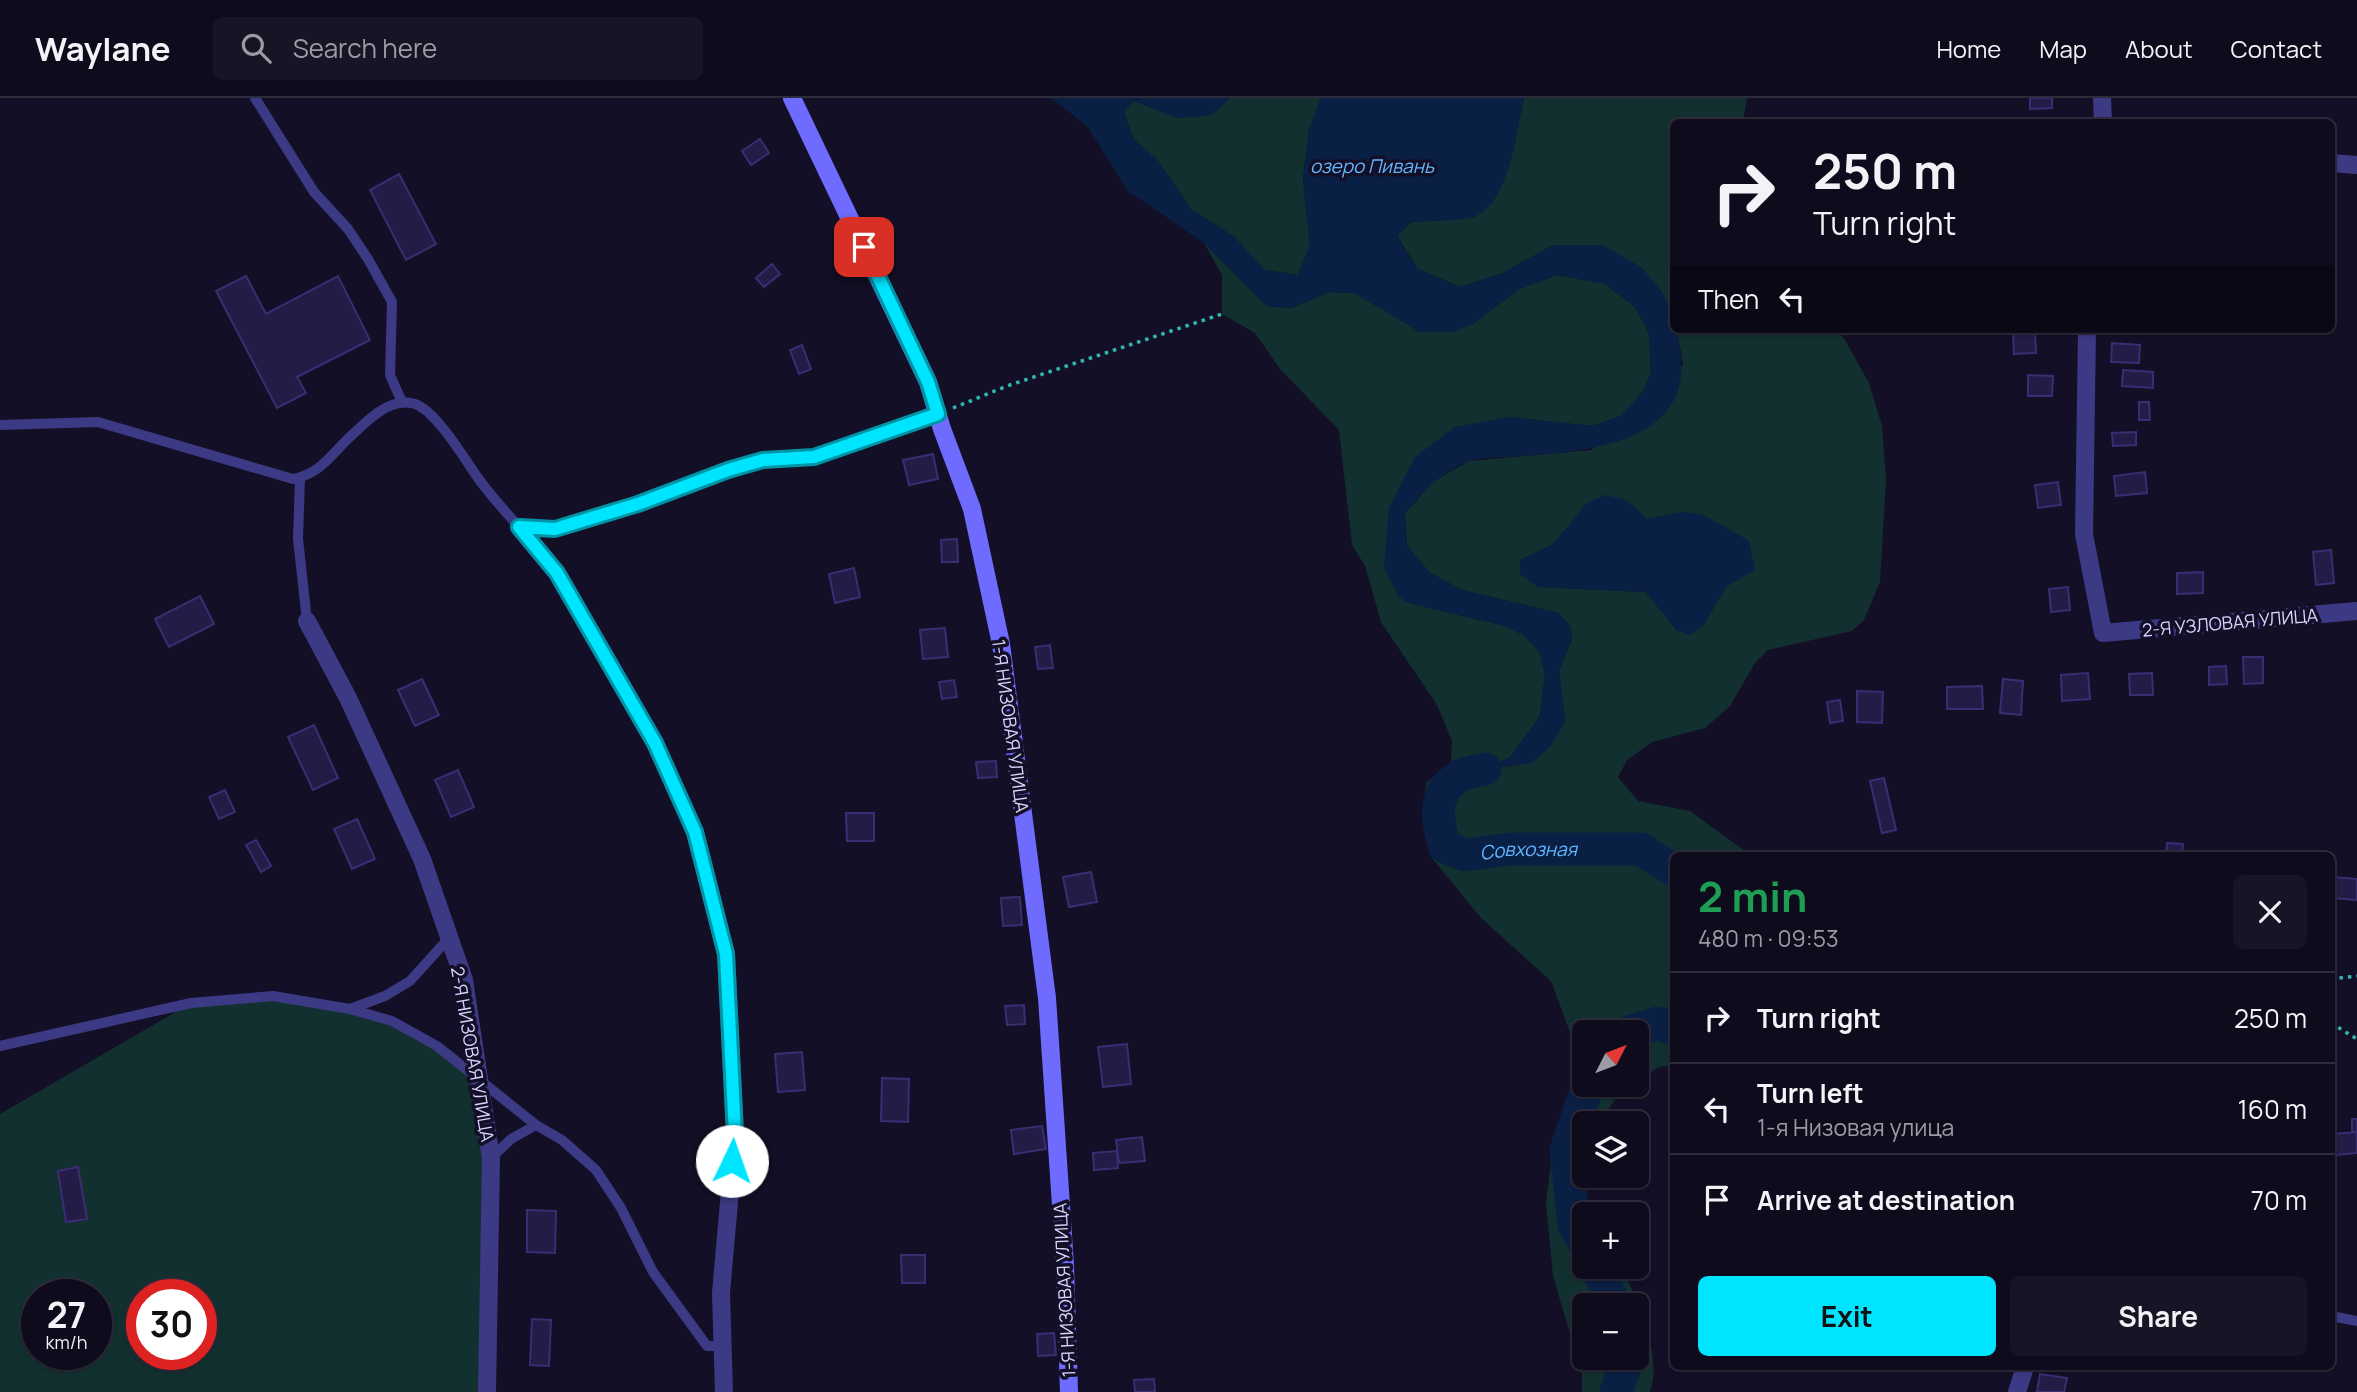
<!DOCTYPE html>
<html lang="en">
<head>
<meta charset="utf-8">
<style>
  :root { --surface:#0e0b1c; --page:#171425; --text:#f1f3f6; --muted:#9b9ba3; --line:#2e2b3b; --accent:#00e5ff }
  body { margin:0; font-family:Manrope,sans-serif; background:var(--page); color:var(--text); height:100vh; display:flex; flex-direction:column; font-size:26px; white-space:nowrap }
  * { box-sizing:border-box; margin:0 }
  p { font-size:23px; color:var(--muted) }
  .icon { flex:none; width:38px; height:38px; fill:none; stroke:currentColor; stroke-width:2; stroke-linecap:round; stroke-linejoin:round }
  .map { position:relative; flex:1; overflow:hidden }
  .side { position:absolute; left:1670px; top:754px; width:665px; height:518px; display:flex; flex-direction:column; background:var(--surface); border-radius:10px; box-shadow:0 2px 5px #0004,0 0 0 2px var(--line) }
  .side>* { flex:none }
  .top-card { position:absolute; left:1670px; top:21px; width:665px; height:214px; border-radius:10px; box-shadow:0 2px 5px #0004,0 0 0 2px var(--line); background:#0e0b1c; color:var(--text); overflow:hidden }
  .needle { width:46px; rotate:48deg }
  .controls { position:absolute; left:1572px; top:922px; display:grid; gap:14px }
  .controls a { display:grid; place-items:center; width:77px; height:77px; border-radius:10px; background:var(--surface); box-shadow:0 2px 5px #0004,0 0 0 2px var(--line); font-size:35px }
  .speed { position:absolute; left:21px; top:1181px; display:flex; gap:14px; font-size:35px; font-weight:700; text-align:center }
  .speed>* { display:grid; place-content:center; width:91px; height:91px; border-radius:50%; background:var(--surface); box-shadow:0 2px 5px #0004,0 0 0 2px var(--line); line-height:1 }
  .speed small { font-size:18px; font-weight:400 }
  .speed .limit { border:10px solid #d22; background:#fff; color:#111 }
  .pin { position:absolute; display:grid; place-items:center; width:60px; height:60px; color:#fff; margin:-30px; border-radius:14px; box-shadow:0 4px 10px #0006 }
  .me { position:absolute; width:77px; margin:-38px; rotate:3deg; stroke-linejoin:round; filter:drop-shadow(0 0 5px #0008) }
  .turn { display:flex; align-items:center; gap:24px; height:147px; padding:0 28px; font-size:32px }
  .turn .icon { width:91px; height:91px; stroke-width:2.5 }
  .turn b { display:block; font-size:49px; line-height:60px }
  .then { display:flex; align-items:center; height:66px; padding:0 28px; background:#0003; gap:14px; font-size:26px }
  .round { display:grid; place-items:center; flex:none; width:74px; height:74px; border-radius:10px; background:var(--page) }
  .head { display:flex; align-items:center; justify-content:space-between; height:119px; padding:0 28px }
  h1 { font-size:42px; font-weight:700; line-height:52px; color:#1e9e55 }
  .primary-button { display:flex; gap:14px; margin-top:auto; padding:14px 28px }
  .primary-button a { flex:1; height:80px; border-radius:10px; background:var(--accent); color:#111; font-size:28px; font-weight:700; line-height:80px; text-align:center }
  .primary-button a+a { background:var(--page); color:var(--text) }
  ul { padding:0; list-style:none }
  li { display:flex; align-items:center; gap:21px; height:91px; padding:0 28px; border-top:2px solid var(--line) }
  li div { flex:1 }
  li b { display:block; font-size:26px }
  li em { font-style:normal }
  header { display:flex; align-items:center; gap:42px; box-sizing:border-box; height:98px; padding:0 35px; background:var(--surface); border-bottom:2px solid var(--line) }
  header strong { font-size:33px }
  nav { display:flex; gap:38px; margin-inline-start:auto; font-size:24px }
  .search { width:490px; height:63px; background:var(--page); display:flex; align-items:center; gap:18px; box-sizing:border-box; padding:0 24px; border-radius:10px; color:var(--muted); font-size:26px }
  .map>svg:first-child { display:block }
</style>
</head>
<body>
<header>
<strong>Waylane</strong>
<div class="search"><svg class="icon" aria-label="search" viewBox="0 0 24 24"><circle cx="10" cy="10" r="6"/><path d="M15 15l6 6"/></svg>Search here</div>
<nav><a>Home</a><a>Map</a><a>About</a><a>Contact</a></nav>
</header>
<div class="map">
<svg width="2357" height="1294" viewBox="0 0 2357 1294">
  <rect width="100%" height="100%" fill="#130f26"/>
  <!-- green -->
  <g fill="#12302f" fill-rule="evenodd">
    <path d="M1230 0H1321L1309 32 1303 81 1310 148 1298 177 1265 172 1233 138 1192 112 1158 63 1133 40 1124 14 1134 3 1177 20 1211 17Z"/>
    <path d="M1524 0H1747L1743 24H1673V218L1662 194 1553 147 1503 175 1460 189 1418 171 1397 138 1411 124 1475 119 1509 68Z"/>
    <path d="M1204 145 1267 208 1291 210 1329 194 1355 195 1420 234 1473 226 1519 191 1557 177 1605 186 1635 209 1649 235 1651 274 1642 295 1621 318 1592 328 1509 319 1415 359 1384 469 1398 497 1406 504 1505 528 1525 538 1540 555 1545 576 1540 618 1510 659 1488 671 1532 665 1565 623 1559 573 1572 541 1570 528 1558 515 1462 492 1430 475 1407 448 1405 415 1434 383 1469 363 1591 352 1683 267 1677 231H1836L1845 242 1869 285 1882 328 1886 382 1880 484 1864 522 1852 533 1768 552 1755 565 1730 608 1705 630 1652 644 1627 662 1618 679 1638 703 1690 713 1752 758H1673V967L1659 969 1636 984V934H1584V987H1632L1620 995 1598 1025 1584 1026 1583 1097 1594 1116H1584V1169H1621C1638 1201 1663 1258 1650 1294H1582V1276L1553 1178 1546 1105 1553 1047 1577 972V953L1551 883 1481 820 1431 759 1424 712 1426 685 1451 665 1452 643 1437 607 1381 524 1365 468 1352 447 1339 332 1280 271 1255 235 1222 216V177ZM1626 402 1647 421 1684 414 1726 489 1703 528 1676 531 1646 494 1538 489 1520 462 1552 447ZM1584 1208H1636V1260H1584Z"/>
    <path d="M273 898 392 923 480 982 491 1060 487 1294H0V1016L191 905ZM37 1197H96V1256H37ZM142 1197H201V1256H142Z"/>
  </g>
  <!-- water -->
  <g fill="#0a1f44">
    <path d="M1051 0H1230L1211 17 1177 20 1134 3 1124 14 1133 40 1158 63 1192 112 1233 138 1265 172 1298 177 1310 148 1303 81 1309 32 1321 0H1524C1517 32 1509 104 1476 118 1464 123 1427 123 1411 124L1397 139 1418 171 1460 189 1503 175 1553 147H1603L1641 169 1662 194 1673 218V231H1677C1680 252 1685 274 1677 295 1655 351 1570 354 1520 358 1504 360 1482 358 1467 364 1437 377 1425 392 1405 415L1407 448 1430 475 1462 492 1558 515 1570 528 1572 541 1559 573 1565 623 1551 648 1532 665 1485 671 1510 659 1540 618 1545 576 1540 555 1525 538 1505 528 1406 504 1398 497 1384 469 1389 410 1415 359 1455 329 1509 319 1592 328 1621 318 1642 295 1651 274 1649 235 1635 209 1605 186 1557 177 1519 191 1473 226 1452 234H1420L1354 195 1329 194 1291 210 1267 208 1204 145 1128 93 1087 28Z"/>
    <path d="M1605 397 1626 402 1647 421 1684 414 1704 417 1749 443 1755 472 1726 489 1703 528 1690 537 1676 532 1646 494 1538 489 1520 476V462L1552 447 1587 405Z"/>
  </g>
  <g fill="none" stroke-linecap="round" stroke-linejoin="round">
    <!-- river -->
    <g stroke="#0a1f44" stroke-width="33">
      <path id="s1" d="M1485 671C1477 673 1465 674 1458 679 1432 695 1437 724 1445 749L1466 757 1509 751H1641L1673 772"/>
      <path d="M1629 934 1658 925 1673 931"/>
      <path d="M1584 1145 1574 1127 1566 1052 1588 987"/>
      <path d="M1596 1169 1616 1208"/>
      <path d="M1616 1294 1628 1260"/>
    </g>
  </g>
  <!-- building -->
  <g fill="#241b47" stroke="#3b2d73" stroke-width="2">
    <path d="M2030 0H2052V10L2030 11Z"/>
    <path d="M760 41 769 55 751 67 742 53Z"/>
    <path d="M399 76 436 146 406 162 370 92Z"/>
    <path d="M772 166 780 176 764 189 756 180Z"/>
    <path d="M246 178 266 216 338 178 370 242 297 279 306 295 277 310 216 193Z"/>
    <path d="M2013 235H2035L2036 255 2014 256Z"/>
    <path d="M2112 245 2140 247 2139 265 2111 264Z"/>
    <path d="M802 247 811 271 799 276 790 252Z"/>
    <path d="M2123 272 2153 274V290L2122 288Z"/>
    <path d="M2028 277 2053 278 2052 298H2028Z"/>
    <path d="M2139 304H2149L2150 322H2139Z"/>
    <path d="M2136 334V347L2113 348 2112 335Z"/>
    <path d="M933 356 938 381 909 387 903 362Z"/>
    <path d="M2145 374 2147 395 2116 398 2114 378Z"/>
    <path d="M2058 384 2061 407 2038 410 2035 387Z"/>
    <path d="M957 441 958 464H942L941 442Z"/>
    <path d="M2331 452 2334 485 2316 487 2313 454Z"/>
    <path d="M854 470 860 499 835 505 829 476Z"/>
    <path d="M2203 474V495L2177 496V475Z"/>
    <path d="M2068 489 2070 512 2051 514 2049 491Z"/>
    <path d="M200 498 214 526 169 549 155 521Z"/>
    <path d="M945 530 948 559 923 561 920 532Z"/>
    <path d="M1050 547 1053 570 1038 571 1035 549Z"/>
    <path d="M2243 559H2263V585L2244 586Z"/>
    <path d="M2226 568 2227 586 2209 587V569Z"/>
    <path d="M2088 575 2090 601 2062 603 2061 577Z"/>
    <path d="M2152 575 2153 597H2130L2129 576Z"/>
    <path d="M422 581 439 617 415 628 398 592Z"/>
    <path d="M2003 581 2023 583 2021 617 2000 615Z"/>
    <path d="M954 582 957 599 942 601 939 584Z"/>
    <path d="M1982 588 1983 611H1947V589Z"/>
    <path d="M1857 593 1883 594 1882 625 1857 624Z"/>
    <path d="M1840 602 1843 623 1830 625 1827 604Z"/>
    <path d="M314 627 338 680 313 692 288 639Z"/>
    <path d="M996 663 997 679 978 680 976 664Z"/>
    <path d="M458 672 474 709 451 719 435 682Z"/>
    <path d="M1884 680 1896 732 1882 735 1870 683Z"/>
    <path d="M225 692 235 714 219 721 209 699Z"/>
    <path d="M846 715H874V743H847Z"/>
    <path d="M357 721 375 761 352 771 334 731Z"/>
    <path d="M256 742 271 768 261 774 246 747Z"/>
    <path d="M2167 745 2183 746 2182 758H2166Z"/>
    <path d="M1091 774 1097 804 1069 809 1063 779Z"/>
    <path d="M2334 779 2357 781V802L2333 800Z"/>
    <path d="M1020 799 1022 827 1003 828 1001 800Z"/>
    <path d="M1024 907 1025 926 1007 927 1005 908Z"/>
    <path d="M1127 946 1131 986 1103 989 1098 949Z"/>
    <path d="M802 954 805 992 778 994 775 956Z"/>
    <path d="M882 980 909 981 908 1024 881 1023Z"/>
    <rect x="2352" y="1021" width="5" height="21"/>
    <path d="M1042 1028 1046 1051 1014 1056 1011 1032Z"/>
    <path d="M2357 1034V1055L2336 1057 2334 1036Z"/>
    <path d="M1142 1039 1145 1063 1119 1065 1116 1042Z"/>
    <path d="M1117 1053 1118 1070 1094 1072 1093 1055Z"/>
    <path d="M78 1069 87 1121 66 1124 58 1073Z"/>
    <path d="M527 1112 556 1113 555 1155 527 1154Z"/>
    <path d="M901 1157H925V1185H902Z"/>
    <path d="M532 1221 551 1222 549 1268 530 1267Z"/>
    <path d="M1054 1235 1056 1257 1038 1258 1037 1236Z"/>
    <path d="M2040 1276 2067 1280 2064 1294H2037Z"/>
    <path d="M1154 1281 1155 1294H1135L1134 1282Z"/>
  </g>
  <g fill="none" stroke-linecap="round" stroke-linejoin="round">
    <!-- path -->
    <g stroke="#2fb8b0" stroke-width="3.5" stroke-dasharray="3.5 5" stroke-linecap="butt">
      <path d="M953 310 1007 288 1222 216"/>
      <path d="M2331 881 2357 878"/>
      <path d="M2331 925 2357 941"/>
    </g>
    <!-- lane -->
    <g stroke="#3d3a85" stroke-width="10">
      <path d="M255 0 314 94 348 131 368 161 392 204 390 277 402 304"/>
      <path d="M0 327 98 324 293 381C321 376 332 355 352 337 368 322 388 301 411 305 433 307 465 362 478 380 490 397 505 413 519 429L555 431 638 406 728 372 763 362 814 359 938 316"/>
      <path d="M300 380 298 441 307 523"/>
      <path d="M350 911 385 898 410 883 449 840"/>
      <path d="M0 948 191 905 273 898 350 911 392 923 437 948 536 1027 562 1042 596 1072 621 1110 653 1174 707 1248H723"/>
      <path d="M491 1060 511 1041 536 1027"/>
      <path d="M2331 1218 2357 1223"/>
    </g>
    <!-- street -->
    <g stroke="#3d3a85" stroke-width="18">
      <path d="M2102 0 2103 24"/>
      <path d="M2331 65 2357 67"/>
      <path d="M2087 231 2084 436 2103 535 2357 513"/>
      <path d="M519 429 557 475 655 645 695 734 726 856 735 1036 721 1195 724 1294"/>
      <path d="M307 523 348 600 422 761 464 882 491 1060 487 1294"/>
      <path d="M2017 1294 2025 1269"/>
    </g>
    <!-- secondary -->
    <path stroke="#6f6bff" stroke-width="18" d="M792 0 928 284 942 331 972 411 1001 546 1047 900 1065 1167 1069 1294"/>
  </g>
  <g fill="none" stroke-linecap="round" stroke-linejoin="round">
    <defs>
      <path id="route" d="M732 1063 735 1036 726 856 695 734 655 645 557 475 519 429 555 431 638 406 728 372 763 362 814 359 938 316 928 284 864 149"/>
    </defs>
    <!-- route casing -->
    <use href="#route" stroke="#0095a6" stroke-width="18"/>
    <!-- route -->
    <use href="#route" stroke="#00e5ff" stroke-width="12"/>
  </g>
  <g text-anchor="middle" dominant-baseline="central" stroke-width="7" stroke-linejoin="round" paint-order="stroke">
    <!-- street labels -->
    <g font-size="18" fill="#d9d4ff" stroke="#130f26">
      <text transform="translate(2230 524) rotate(-5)">2-Я УЗЛОВАЯ УЛИЦА</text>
      <text transform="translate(1011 628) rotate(82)">1-Я НИЗОВАЯ УЛИЦА</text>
      <text transform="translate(473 956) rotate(80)">2-Я НИЗОВАЯ УЛИЦА</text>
      <text transform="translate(1064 1192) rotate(-93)">1-Я НИЗОВАЯ УЛИЦА</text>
    </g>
    <!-- water labels -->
    <g font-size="19" font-style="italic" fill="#62b6ff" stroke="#130f26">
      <text x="1372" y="68">озеро Пивань</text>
      <text stroke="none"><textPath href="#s1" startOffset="191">Совхозная</textPath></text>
    </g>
  </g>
</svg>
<div class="controls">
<a><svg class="needle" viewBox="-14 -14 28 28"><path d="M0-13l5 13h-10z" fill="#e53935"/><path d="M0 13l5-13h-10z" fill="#9b9ba3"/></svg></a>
<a><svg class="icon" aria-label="layers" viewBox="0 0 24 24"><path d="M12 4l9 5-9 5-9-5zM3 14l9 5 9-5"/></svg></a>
<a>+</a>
<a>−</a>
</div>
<div class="speed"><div>27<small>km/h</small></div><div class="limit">30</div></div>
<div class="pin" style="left:864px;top:149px;background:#d93025"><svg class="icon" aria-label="arrive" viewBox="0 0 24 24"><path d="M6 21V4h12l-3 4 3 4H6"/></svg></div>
<svg class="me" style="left:732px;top:1063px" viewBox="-20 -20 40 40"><circle r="19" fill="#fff"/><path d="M0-13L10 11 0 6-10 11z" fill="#00e5ff"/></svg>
<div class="top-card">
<div class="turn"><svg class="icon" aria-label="right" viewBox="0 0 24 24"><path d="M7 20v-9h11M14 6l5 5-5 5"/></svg><div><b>250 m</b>Turn right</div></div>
<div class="then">Then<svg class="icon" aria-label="left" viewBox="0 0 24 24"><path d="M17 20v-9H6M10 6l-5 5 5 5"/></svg></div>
</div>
<section class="side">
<div class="head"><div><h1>2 min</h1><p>480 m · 09:53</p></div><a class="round"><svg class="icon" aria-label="close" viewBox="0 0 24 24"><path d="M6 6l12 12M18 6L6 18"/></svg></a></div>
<ul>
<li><svg class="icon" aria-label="right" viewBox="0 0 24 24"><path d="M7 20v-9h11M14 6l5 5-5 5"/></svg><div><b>Turn right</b></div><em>250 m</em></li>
<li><svg class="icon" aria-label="left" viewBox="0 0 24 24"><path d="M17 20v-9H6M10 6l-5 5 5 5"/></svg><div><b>Turn left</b><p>1-я Низовая улица</p></div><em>160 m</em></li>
<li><svg class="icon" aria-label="arrive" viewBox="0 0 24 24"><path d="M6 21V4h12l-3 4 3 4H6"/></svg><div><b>Arrive at destination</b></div><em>70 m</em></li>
</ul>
<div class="primary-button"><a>Exit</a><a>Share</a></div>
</section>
</div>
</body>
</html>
